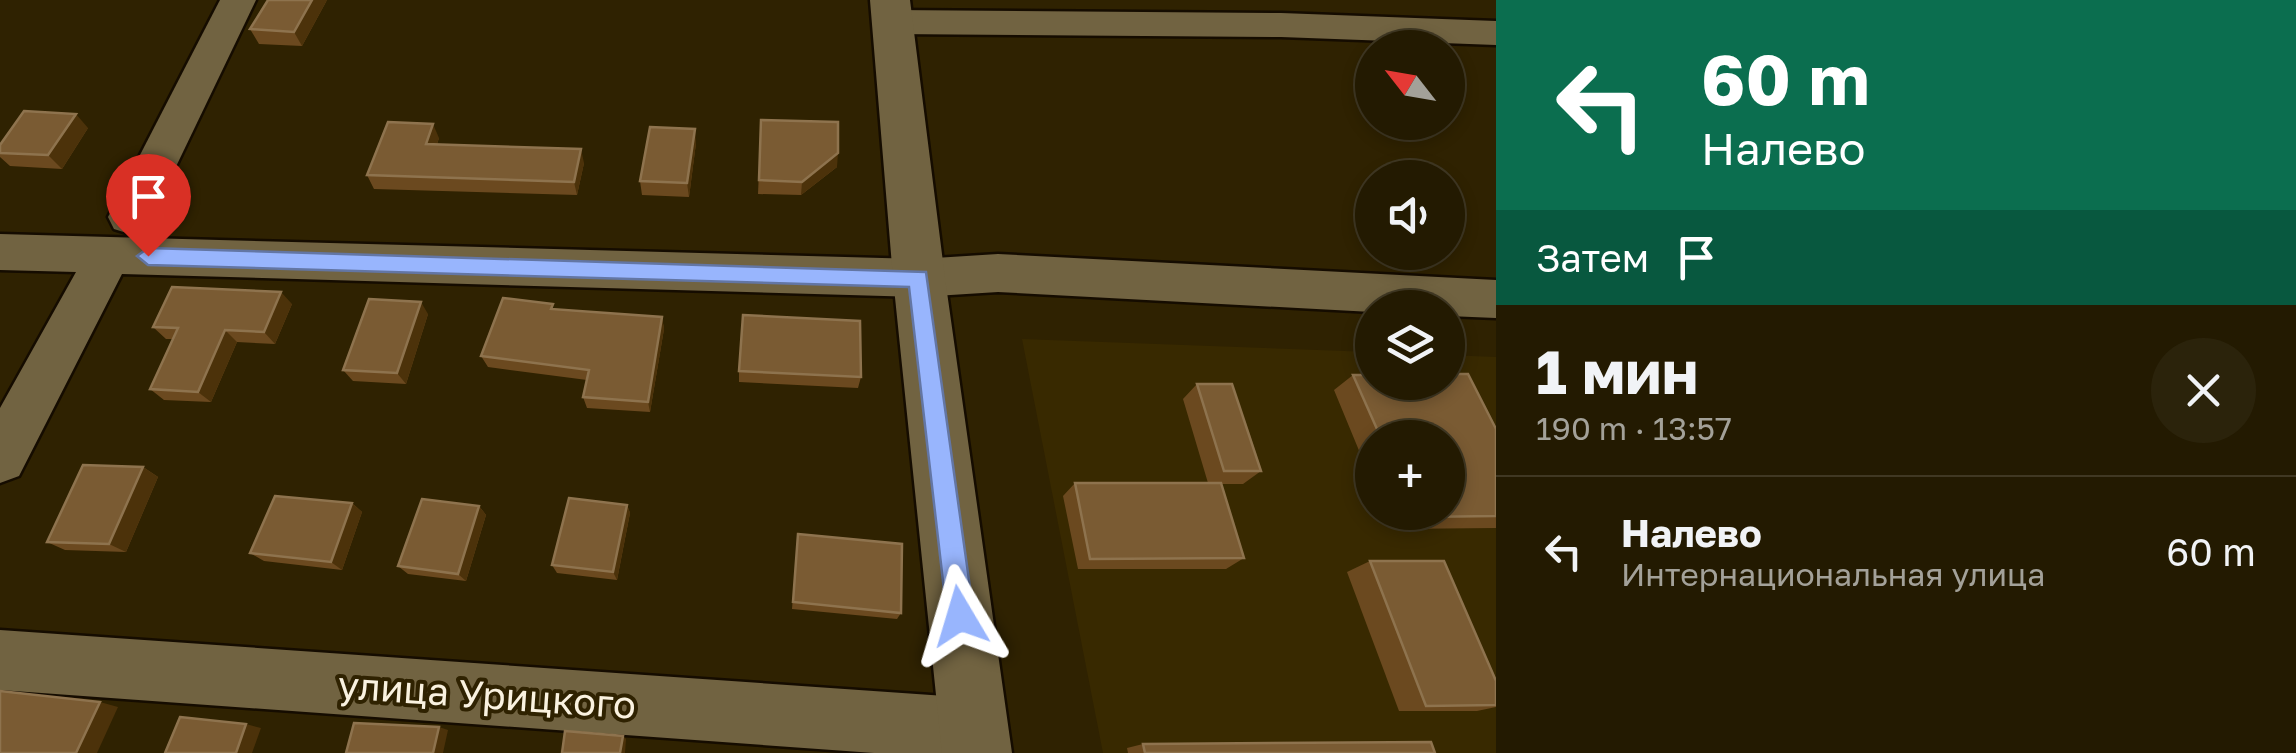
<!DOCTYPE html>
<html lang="ru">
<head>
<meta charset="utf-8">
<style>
  :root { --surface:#231a01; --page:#2b230b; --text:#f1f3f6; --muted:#a3a199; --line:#403823 }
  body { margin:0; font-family:"Golos Text",sans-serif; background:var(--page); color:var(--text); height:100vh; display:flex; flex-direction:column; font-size:38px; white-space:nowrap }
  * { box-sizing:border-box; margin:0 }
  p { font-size:32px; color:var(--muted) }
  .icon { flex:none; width:55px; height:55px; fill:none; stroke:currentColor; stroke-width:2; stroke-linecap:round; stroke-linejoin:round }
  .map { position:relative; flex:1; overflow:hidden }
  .sheet { display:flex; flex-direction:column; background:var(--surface); width:800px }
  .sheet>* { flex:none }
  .banner { background:#0b6e4f; color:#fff; overflow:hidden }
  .needle { width:65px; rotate:301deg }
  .tools { position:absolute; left:1355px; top:30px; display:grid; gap:20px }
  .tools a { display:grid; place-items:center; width:110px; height:110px; border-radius:50%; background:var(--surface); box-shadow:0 5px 15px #0003,0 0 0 2px var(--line); font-size:50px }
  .pin { position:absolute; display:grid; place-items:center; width:85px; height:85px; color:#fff; margin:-102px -42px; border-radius:50% 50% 50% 0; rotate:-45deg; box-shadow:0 0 10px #0007 }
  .pin .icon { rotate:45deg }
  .me { position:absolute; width:110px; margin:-55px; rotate:353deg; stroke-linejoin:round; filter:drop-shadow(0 0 8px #0008) }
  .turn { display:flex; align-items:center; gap:35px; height:210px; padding:0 40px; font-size:45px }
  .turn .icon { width:130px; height:130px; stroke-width:2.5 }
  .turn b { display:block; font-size:70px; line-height:85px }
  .then { display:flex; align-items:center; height:95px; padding:0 40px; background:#0003; gap:20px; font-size:38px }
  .round { display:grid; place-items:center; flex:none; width:105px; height:105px; border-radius:52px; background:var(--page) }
  .overview { display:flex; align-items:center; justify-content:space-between; height:170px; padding:0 40px }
  h1 { font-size:60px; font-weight:700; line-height:75px }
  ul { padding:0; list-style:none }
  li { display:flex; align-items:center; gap:30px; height:150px; padding:0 40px; border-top:2px solid var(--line) }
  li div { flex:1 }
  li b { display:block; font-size:38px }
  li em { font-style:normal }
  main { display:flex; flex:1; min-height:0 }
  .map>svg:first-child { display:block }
</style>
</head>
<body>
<main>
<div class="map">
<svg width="1496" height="753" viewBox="0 0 1496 753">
  <rect width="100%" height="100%" fill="#2f2201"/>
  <!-- built -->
  <path fill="#382900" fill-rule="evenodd" d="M1022 339 1372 352V382H1448V355L1496 357V753H1103ZM1372 438H1448V512H1372Z"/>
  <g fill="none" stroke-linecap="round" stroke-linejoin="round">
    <defs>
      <g id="minor">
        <path d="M220 0H256L146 229 130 234 114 229 108 217Z"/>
        <path d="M893 10 1281 13 1496 21V45L1281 37 893 34 880 31 874 22 880 13Z"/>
        <path d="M0 234 919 259 998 254 1496 280V318L1448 316V308H1372V312L998 292 919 297 122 274 19 476 0 483V408L76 272 0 270Z"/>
        <path d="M0 630 974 698 996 707 1005 729 996 751 991 753H874L0 690Z"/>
      </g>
      <path id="tertiary" d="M870 0H910L945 278 1012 753H942L893 278Z"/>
    </defs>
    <!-- minor casing -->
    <use href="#minor" stroke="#150c00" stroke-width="5"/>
    <!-- tertiary casing -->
    <use href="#tertiary" stroke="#150c00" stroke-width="5"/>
    <!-- minor -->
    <use href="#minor" fill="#716341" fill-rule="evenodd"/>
    <!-- tertiary -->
    <use href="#tertiary" fill="#716341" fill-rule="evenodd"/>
  </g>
  <!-- wall -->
  <g fill="#6b491f">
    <path d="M327 0 302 46 259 44 250 29Z"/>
    <path d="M761 120 837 167 801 195 758 194Z"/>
    <path d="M88 128 62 169 10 166 0 157V145Z"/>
    <path d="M439 138 437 144 584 163 577 195 374 189 367 175Z"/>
    <path d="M696 143 689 197 642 195 640 181Z"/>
    <path d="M292 304 275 344 237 342 211 402 164 400 150 389 173 339H166L153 327Z"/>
    <path d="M555 310 662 317 664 329 650 412 587 408 583 397 587 380 488 367 481 356Z"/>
    <path d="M428 314 406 384 353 381 343 370Z"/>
    <path d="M739 371 861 377 858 388 739 382Z"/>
    <path d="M1353 375 1496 429V528L1392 529 1385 512H1448V438H1372V482L1334 390Z"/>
    <path d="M1197 384 1261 471 1243 484H1221L1244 558 1226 569H1078L1063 496 1075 483H1208L1183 399Z"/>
    <path d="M143 467 158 477 126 552 65 550 47 542Z"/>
    <path d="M352 503 362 512 342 570 264 561 250 553Z"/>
    <path d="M627 505 630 513 617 580 557 573 552 565Z"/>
    <path d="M479 506 486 515 466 581 408 574 398 566Z"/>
    <path d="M797 542 901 613 897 619 792 609Z"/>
    <path d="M1370 561 1496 681V707L1477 711H1399L1347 572Z"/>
    <path d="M1143 744 1435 753H1128L1127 748Z"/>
  </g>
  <!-- shaded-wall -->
  <g fill="#4c320a">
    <path d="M312 0H327L302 46 294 32Z"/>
    <path d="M76 114 88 128 62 169 48 155Z"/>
    <path d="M433 124 439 138 432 158 426 144Z"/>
    <path d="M695 129 696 143 689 197 687 183Z"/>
    <path d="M581 149 584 163 577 195 574 182Z"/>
    <path d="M838 153 837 167 801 195 802 182Z"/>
    <path d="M281 292 292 304 275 344 264 332Z"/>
    <path d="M421 302 428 314 406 384 397 373Z"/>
    <path d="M662 317 664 329 650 412 648 402Z"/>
    <path d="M225 330 237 342 211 402 198 392Z"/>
    <path d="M143 467 158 477 126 552 109 544Z"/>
    <path d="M352 503 362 512 342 570 331 562Z"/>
    <path d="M627 505 630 513 617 580 613 572Z"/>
    <path d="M479 506 486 515 466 581 458 574Z"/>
    <path d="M100 702 118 707 97 753H76Z"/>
    <path d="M246 724 261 728 252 753H236Z"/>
    <path d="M439 727 448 730 443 753H433Z"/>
    <path d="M623 736 626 739 625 753H620Z"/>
  </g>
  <!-- building -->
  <g fill="#7a5b33" stroke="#8e734e" stroke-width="2.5">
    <path d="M268 0H312L294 32 250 29Z"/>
    <path d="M24 111 76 114 48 155 0 153V145Z"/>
    <path d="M761 120 838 122V153L802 182 759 180Z"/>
    <path d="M388 122 433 124 426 144 581 149 574 182 367 175Z"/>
    <path d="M650 127 695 129 687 183 640 181Z"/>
    <path d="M172 287 281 292 264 332 225 330 198 392 150 389 178 328 153 327Z"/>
    <path d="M503 298 553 304 551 309 662 317 648 402 583 397 589 370 481 356Z"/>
    <path d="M369 299 421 302 397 373 343 370Z"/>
    <path d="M743 315 860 321 861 377 739 371Z"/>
    <path d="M1448 374H1468L1496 429V516L1416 517 1414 512H1448V438H1381L1353 375H1372V382H1448Z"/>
    <path d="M1197 384H1232L1261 471H1224Z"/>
    <path d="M83 465 143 467 109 544 47 542Z"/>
    <path d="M1075 483H1221L1244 558 1090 559Z"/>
    <path d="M275 496 352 503 331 562 250 553Z"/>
    <path d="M569 498 627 505 613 572 552 565Z"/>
    <path d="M422 499 479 506 458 574 398 566Z"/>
    <path d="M798 534 902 544 901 613 793 602Z"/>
    <path d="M1370 561H1444L1496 681V705L1426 706Z"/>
    <path d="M0 691 100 702 76 753H0Z"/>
    <path d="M180 717 246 724 236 753H165Z"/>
    <path d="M354 723 439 727 433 753H346Z"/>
    <path d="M565 731 623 736 620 753H562Z"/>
    <path d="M1431 742 1435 753H1145L1143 744Z"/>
  </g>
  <!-- route -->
  <path fill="#98b5fd" stroke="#6376a4" stroke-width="2.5" d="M148 248 926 272 974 616 970 626 960 630 951 626 947 616 909 287 148 265 137 256Z"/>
  <g text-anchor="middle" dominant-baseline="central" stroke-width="8" stroke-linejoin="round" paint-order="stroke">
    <!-- near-street labels -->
    <g font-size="38" fill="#faf2e0" stroke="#2f2201">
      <text transform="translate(487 694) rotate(4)">улица Урицкого</text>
    </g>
  </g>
</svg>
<div class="tools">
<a><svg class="needle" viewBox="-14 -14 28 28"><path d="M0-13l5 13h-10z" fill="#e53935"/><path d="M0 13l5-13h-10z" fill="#a3a199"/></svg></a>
<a><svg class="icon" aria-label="sound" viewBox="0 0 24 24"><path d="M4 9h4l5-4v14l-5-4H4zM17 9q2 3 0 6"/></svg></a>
<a><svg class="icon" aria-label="layers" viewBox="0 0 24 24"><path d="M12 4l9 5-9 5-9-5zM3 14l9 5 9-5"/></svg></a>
<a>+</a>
</div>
<div class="pin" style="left:148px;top:256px;background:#d93025"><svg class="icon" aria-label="arrive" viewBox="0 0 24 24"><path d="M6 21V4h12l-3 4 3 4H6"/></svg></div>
<svg class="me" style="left:960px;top:616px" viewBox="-20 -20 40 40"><path d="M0-17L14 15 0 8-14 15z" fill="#98b5fd" stroke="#fff" stroke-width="4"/></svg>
</div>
<section class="sheet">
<div class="banner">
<div class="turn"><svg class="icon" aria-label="left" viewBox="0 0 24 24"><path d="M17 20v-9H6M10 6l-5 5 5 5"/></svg><div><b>60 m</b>Налево</div></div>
<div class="then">Затем<svg class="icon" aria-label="arrive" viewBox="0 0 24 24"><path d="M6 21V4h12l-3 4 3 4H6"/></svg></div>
</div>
<div class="overview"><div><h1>1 мин</h1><p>190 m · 13:57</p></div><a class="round"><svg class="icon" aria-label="close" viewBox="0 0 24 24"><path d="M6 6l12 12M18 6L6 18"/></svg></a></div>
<ul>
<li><svg class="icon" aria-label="left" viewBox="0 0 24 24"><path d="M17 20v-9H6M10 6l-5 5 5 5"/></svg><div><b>Налево</b><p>Интернациональная улица</p></div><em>60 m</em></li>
</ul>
</section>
</main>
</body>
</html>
